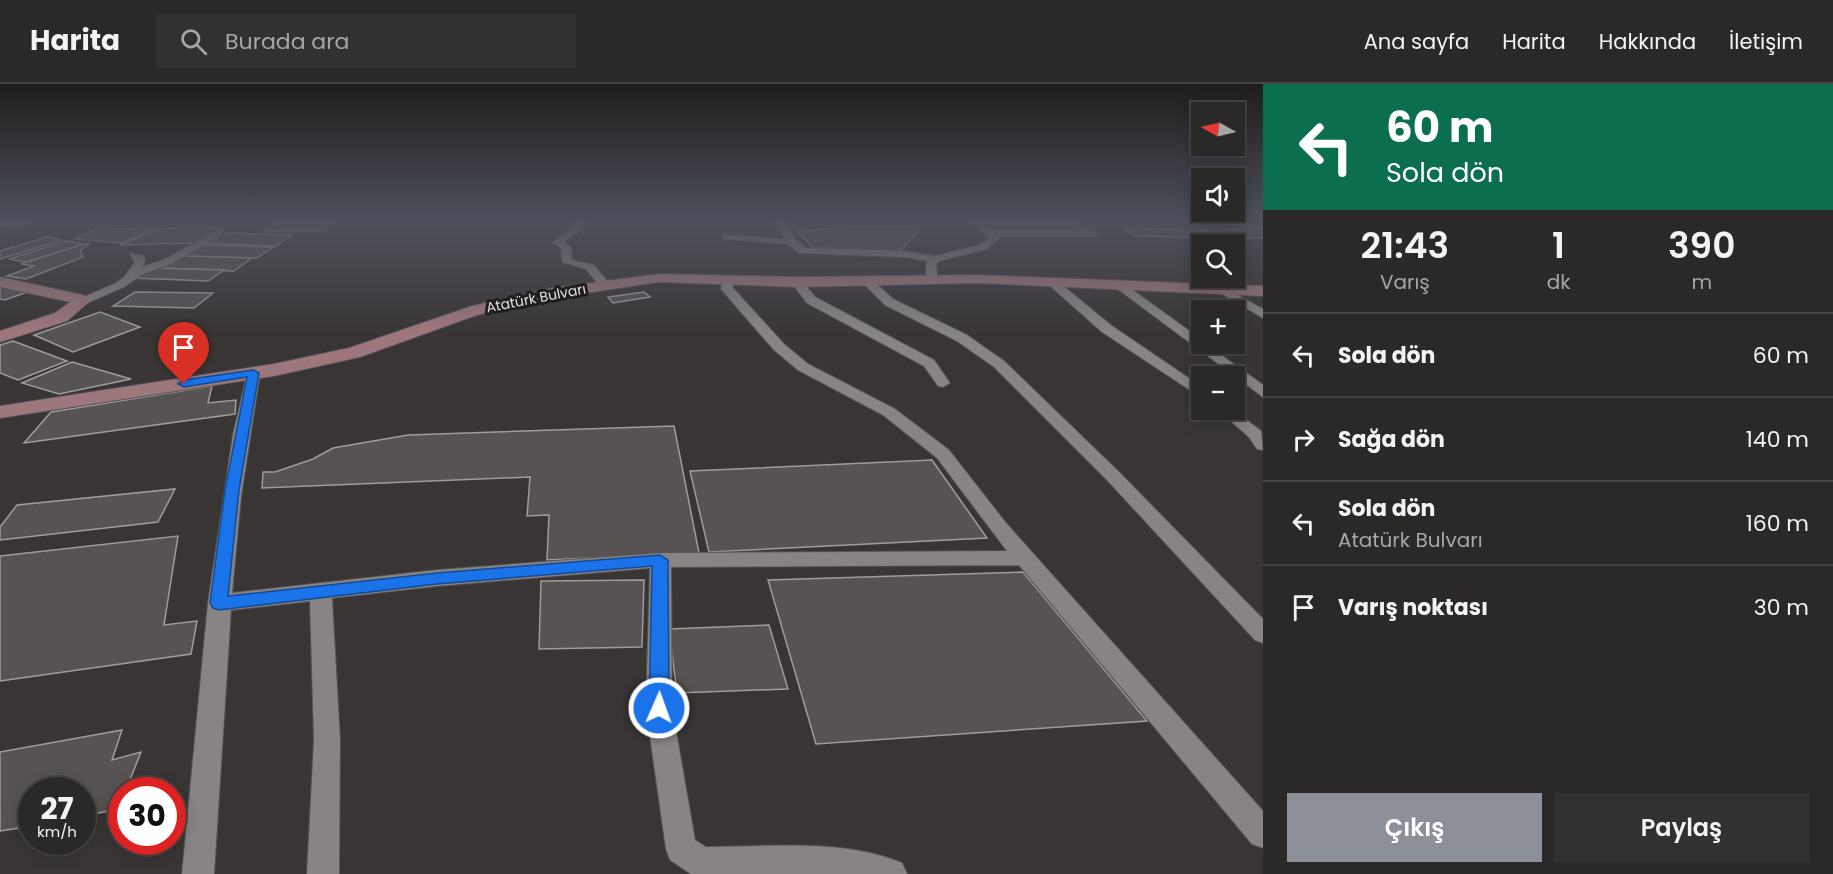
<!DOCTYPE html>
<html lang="tr">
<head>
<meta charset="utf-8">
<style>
  :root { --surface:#2b2828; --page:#333030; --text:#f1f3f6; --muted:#a6a6a8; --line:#474445; --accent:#8c9099 }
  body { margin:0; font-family:Poppins,sans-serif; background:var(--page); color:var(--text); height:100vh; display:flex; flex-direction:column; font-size:22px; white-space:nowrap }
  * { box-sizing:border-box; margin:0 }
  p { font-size:20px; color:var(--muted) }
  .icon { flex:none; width:33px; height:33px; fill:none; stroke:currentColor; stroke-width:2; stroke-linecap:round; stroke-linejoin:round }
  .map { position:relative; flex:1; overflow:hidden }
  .sheet { display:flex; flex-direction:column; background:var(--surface); width:570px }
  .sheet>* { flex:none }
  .guide { background:#0b6e4f; color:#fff; overflow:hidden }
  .needle { width:39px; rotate:278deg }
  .controls { position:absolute; left:1191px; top:18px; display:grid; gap:12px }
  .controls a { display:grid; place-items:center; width:54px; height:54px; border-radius:0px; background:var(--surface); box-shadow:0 3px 15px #0003,0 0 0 2px var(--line); font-size:30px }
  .speed { position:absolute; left:18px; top:693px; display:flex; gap:12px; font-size:30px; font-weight:700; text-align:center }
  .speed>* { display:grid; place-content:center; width:78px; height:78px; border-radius:50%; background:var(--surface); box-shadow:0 3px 15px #0003,0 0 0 2px var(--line); line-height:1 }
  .speed small { font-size:15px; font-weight:400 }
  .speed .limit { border:9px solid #d22; background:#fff; color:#111 }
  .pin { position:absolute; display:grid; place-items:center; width:51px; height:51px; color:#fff; margin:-62px -26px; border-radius:50% 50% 50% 0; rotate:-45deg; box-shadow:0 0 6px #0007 }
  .pin .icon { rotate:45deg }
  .me { position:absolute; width:66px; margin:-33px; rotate:2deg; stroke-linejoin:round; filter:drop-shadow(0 0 4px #0008) }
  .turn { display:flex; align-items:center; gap:21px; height:126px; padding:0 24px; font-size:27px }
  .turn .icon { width:78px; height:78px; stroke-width:2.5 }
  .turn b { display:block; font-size:42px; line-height:51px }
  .eta { display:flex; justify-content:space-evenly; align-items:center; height:102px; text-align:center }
  .eta b { font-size:36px; font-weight:600; line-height:42px }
  .button { display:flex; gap:12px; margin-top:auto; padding:12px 24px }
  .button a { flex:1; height:69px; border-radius:0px; background:var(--accent); color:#fff; font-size:24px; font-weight:600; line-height:69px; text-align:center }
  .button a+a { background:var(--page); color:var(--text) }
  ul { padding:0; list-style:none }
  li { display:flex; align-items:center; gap:18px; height:84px; padding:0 24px; border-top:2px solid var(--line) }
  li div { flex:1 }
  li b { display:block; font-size:22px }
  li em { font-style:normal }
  header { display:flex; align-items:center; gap:36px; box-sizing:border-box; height:84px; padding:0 30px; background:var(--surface); border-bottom:2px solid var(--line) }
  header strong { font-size:28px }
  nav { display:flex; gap:33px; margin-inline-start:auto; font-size:21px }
  .search { width:420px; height:54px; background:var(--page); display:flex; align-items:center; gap:15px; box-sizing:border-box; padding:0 21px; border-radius:0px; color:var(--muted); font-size:22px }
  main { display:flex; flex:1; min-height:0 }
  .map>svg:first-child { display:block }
</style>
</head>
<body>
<header>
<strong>Harita</strong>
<div class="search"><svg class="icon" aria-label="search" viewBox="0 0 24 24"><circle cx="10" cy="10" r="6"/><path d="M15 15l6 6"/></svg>Burada ara</div>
<nav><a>Ana sayfa</a><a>Harita</a><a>Hakkında</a><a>İletişim</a></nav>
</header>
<main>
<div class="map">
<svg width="1263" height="790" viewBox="0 0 1263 790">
  <rect width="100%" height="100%" fill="#393535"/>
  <!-- building -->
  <g fill="#575353" stroke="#a09c9c" stroke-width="1.5">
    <path d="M0 138H32L19 143 0 141Z"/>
    <path d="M276 138H330L325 147H264Z"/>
    <path d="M1233 138H1263V143H1247Z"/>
    <path d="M984 139H1075L1086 146H993Z"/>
    <path d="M225 143 196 159 120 161 158 145Z"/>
    <path d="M855 143H918L919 147 900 167 813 164 797 147Z"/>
    <path d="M100 144 120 145 156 144 122 159 75 155Z"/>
    <path d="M1123 144 1197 146 1211 154 1136 152Z"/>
    <path d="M1263 145V154H1217L1200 146Z"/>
    <path d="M224 149 292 151 276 162 206 159Z"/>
    <path d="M47 153 62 156 0 175V167Z"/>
    <path d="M67 157 83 160 26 178 9 175Z"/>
    <path d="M84 160H89L80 167 83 173 26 195 7 192 34 182 21 180Z"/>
    <path d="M203 161 274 163 257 174 184 172Z"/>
    <path d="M181 172 252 174 234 187 160 184Z"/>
    <path d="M153 184 224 186 208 197 134 194Z"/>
    <path d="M0 201 27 208 5 216 0 215Z"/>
    <path d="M135 208 213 209 194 224 113 222Z"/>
    <path d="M644 208 650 213 613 219 608 213Z"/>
    <path d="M100 228 140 243 73 268 34 251Z"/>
    <path d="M13 257 67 277 18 296 0 289V261Z"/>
    <path d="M72 278 131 295 59 310 22 299Z"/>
    <path d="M212 302 208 319 236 316 235 330 24 359 51 328Z"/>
    <path d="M674 342 699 469 547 476 549 431 527 432 530 393 262 404 263 388H275L313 375 333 364 408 351Z"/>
    <path d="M932 376 987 454 709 468 690 387Z"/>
    <path d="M175 405 158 438 0 456V443L17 421Z"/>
    <path d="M178 452 164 541 197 537 191 570 0 597V472Z"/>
    <path d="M1023 488 1147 637 816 660 768 496Z"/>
    <path d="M644 496 642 563 539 565 541 497Z"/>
    <path d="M769 541 788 605 677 609 669 545Z"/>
    <path d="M122 646 112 676 141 668 126 706H122L119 725 82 732V706H32V742L0 747V668Z"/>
  </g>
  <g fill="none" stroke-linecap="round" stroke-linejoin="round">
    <defs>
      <path id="lane" d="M725 153 792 158"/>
      <g id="street">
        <path d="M574 138H584L587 142 564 158 571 163 572 176 594 181 611 202 609 204H601L586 185 562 178 561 164 552 158 576 142Z"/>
        <path d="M775 138H784L796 156 806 164 903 167 935 172 979 161 990 154 968 138H979L993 147H1094L1099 150 1094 153H1001L987 165 939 177 936 181 938 195 932 198 926 195V181L928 177 903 173 799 169 788 160Z"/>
        <path d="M220 145 223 146V150L171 180 143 190 124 203 87 219 77 216 116 199 124 193 135 178 130 171 131 169 144 172 145 178 141 183 163 176Z"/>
        <path d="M723 192H731L733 204 784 260 808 280 895 325 949 366 1006 439 1263 727V764L1252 760 1019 481 671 483 672 624 695 756 706 763C769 763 842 754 902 779L907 790H691L670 776 666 765 646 624 650 484 437 502 332 514 340 656 339 790H307L314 656 310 517 231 526 214 790H182L208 519 233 351 248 286 253 285 260 289 241 413 232 509 437 486 661 469 1007 467 937 374 883 331 798 286 774 266 721 205Z"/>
        <path d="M861 193H869L893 215 967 251 1004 277 1119 388 1263 535V559L1255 556 1107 396 994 283 957 257 885 221 861 197Z"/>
        <path d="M793 196H801L815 213 934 276 950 299 943 303 938 302 924 282 807 219 791 198Z"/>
        <path d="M1048 196H1056L1112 242 1202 303V314L1102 248 1048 200Z"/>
        <path d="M1115 199H1123L1202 256V260H1206L1263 301V313L1115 203Z"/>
        <path d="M1221 202 1263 225V234L1217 207 1215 205Z"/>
        <path d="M1218 326H1234L1261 347 1263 366 1257 365 1249 353Z"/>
      </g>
      <g id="secondary">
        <path d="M659 190 797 193 977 191 1263 202V212L977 199 797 203 659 198 552 214 477 231 360 273 274 292 0 334V322L274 280 349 264 472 222 552 204Z"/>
        <path d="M0 193 83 211 91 216 67 237 0 258V247L55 229 70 218 0 203Z"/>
      </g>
    </defs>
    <!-- lane casing -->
    <use href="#lane" stroke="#565353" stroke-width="6"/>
    <!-- street casing -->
    <use href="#street" stroke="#565353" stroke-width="2"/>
    <!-- secondary casing -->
    <use href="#secondary" stroke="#565353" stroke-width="2"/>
    <!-- lane -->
    <use href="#lane" stroke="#888484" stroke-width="5"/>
    <!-- street -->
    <use href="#street" fill="#888484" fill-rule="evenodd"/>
    <!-- secondary -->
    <use href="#secondary" fill="#9e777c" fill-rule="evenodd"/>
  </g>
  <!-- sky -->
  <linearGradient id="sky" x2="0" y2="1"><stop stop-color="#1f1d1d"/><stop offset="0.55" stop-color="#4e515c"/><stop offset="1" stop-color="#4e515c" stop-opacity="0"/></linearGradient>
  <rect width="1263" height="249" fill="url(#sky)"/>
  <!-- route -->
  <path fill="#1a73e8" stroke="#114b97" stroke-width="1.5" d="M253 286 259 289 239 406 228 512 437 489 660 471 668 476 669 624 666 630 659 633 652 630 649 624 652 482 437 500 219 526 213 524 210 519 225 406 247 293 184 303 178 300 184 296Z"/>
  <g text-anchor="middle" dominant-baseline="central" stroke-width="6" stroke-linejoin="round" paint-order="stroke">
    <!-- far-street labels -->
    <g font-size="14" fill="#e1dede" stroke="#1f1d1d">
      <text transform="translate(536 214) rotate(-11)">Atatürk Bulvarı</text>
    </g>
  </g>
</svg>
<div class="controls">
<a><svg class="needle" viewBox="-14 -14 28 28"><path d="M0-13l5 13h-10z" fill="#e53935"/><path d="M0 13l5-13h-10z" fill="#a6a6a8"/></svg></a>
<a><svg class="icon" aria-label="sound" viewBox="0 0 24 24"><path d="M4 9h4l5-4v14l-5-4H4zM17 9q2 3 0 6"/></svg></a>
<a><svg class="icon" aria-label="search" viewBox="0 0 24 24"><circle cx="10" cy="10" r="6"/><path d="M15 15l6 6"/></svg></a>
<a>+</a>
<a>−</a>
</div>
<div class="speed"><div>27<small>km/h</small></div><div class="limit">30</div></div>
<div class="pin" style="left:184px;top:300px;background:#d93025"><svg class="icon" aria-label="arrive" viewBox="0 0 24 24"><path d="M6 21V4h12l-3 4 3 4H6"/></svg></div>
<svg class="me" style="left:659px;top:624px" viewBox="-20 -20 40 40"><circle r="17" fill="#1a73e8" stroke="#fff" stroke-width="3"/><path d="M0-11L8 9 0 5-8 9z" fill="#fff"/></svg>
</div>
<section class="sheet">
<div class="guide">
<div class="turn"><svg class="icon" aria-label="left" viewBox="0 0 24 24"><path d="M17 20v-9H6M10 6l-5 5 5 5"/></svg><div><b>60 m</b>Sola dön</div></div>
</div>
<div class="eta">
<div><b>21:43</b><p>Varış</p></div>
<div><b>1</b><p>dk</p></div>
<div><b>390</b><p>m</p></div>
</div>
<ul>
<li><svg class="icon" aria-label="left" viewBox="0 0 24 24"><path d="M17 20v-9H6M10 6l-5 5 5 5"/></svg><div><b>Sola dön</b></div><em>60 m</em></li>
<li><svg class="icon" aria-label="right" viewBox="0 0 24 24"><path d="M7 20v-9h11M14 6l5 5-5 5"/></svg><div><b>Sağa dön</b></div><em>140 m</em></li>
<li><svg class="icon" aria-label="left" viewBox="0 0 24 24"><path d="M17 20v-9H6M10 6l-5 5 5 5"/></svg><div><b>Sola dön</b><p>Atatürk Bulvarı</p></div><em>160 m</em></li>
<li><svg class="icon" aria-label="arrive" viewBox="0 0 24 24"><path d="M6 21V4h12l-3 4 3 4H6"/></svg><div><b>Varış noktası</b></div><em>30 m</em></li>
</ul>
<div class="button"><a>Çıkış</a><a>Paylaş</a></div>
</section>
</main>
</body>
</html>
